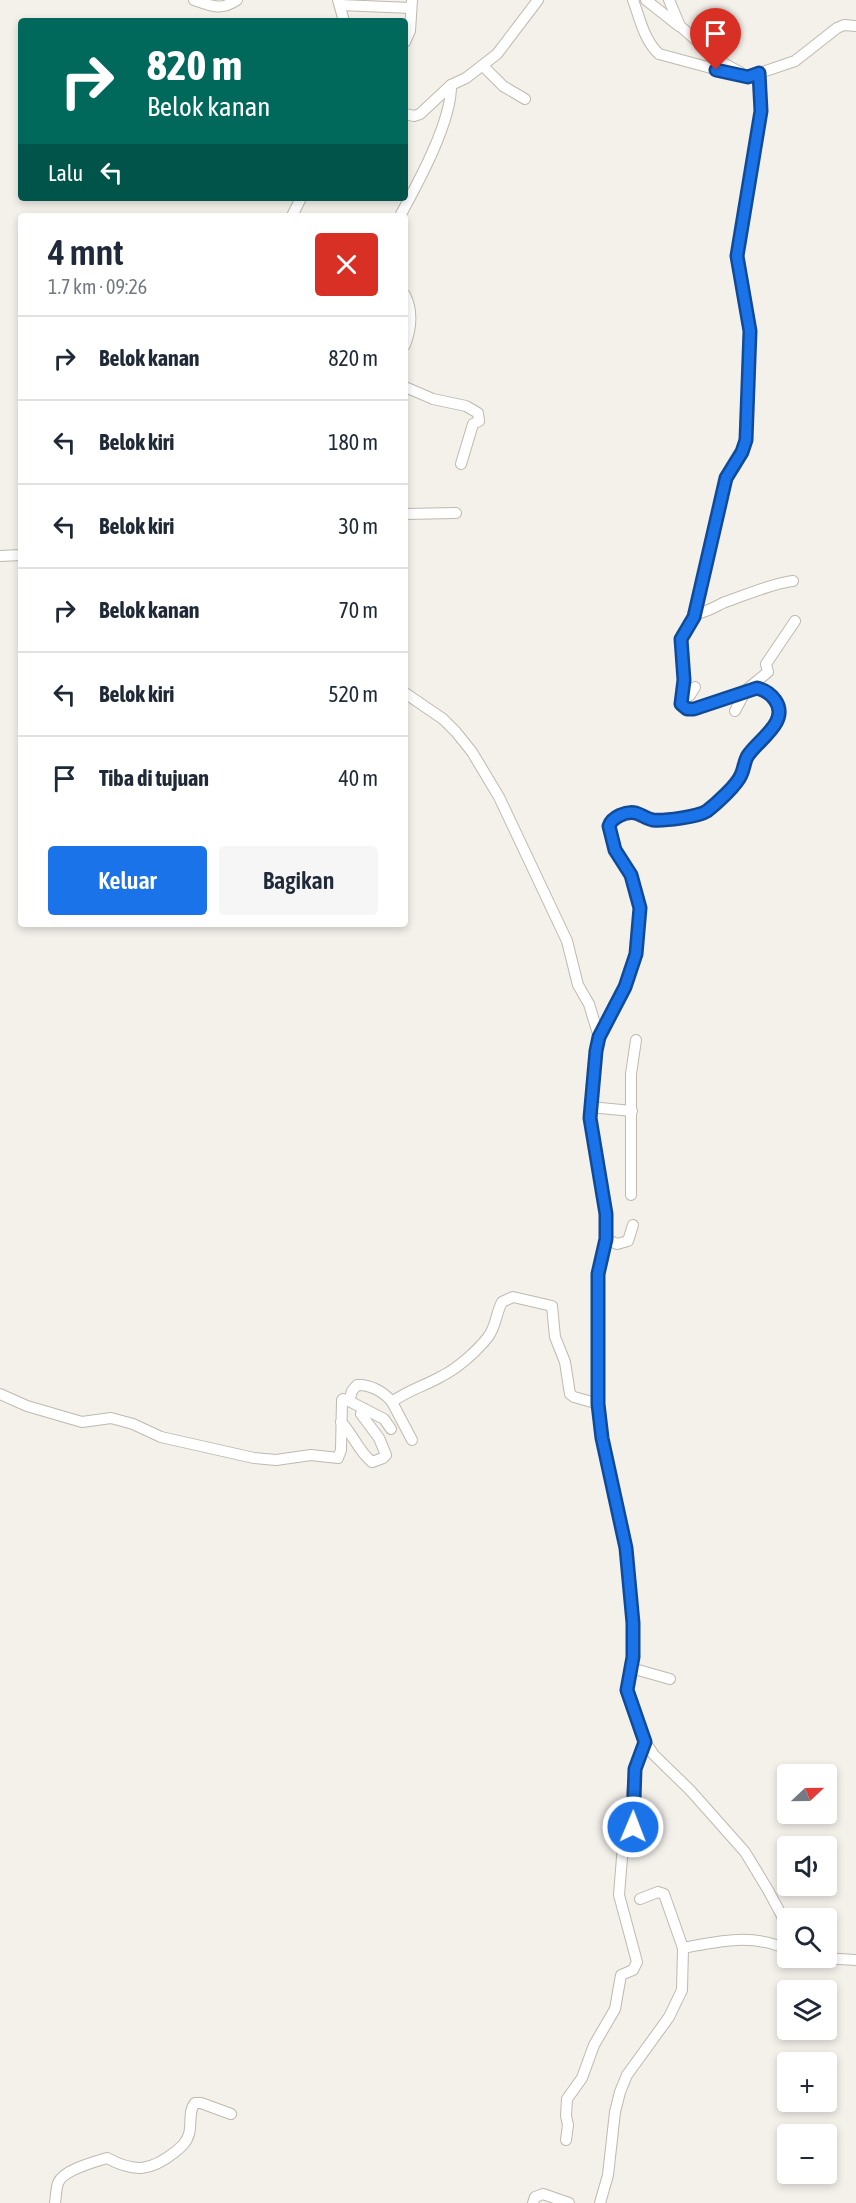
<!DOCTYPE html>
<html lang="id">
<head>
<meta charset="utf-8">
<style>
  :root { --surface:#fff; --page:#f6f6f7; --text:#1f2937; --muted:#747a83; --line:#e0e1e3; --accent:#1a73e8 }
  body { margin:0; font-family:"Asap Condensed",sans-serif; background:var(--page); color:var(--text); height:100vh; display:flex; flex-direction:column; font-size:22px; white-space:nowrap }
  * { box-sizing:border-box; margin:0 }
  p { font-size:20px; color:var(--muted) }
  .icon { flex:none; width:33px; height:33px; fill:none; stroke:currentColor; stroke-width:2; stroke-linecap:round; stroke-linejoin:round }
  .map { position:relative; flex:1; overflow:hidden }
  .panel { position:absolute; left:18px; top:213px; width:390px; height:714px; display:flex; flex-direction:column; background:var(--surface); border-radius:6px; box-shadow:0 3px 9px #0003 }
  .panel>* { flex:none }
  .hud { position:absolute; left:18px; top:18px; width:390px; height:183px; border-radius:6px; box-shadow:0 3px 9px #0003; background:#00695c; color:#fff; overflow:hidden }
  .needle { width:39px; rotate:68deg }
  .buttons { position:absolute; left:777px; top:1764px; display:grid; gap:12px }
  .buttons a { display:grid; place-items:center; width:60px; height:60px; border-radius:6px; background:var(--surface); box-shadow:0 3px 9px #0003; font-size:30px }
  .pin { position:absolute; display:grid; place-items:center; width:51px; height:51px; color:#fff; margin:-62px -26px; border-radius:50% 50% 50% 0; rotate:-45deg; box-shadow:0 0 6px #0007 }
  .pin .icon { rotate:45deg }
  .me { position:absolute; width:66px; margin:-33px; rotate:1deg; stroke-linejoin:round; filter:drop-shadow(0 0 4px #0008) }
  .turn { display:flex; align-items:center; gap:21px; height:126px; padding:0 30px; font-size:27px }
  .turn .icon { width:78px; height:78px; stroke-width:2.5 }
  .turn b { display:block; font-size:42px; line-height:51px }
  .then { display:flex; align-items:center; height:57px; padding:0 30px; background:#0003; gap:12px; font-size:22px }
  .round { display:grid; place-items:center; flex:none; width:63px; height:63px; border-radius:6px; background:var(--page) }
  .head { display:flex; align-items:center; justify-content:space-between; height:102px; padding:0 30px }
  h1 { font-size:36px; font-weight:600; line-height:45px }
  .button { display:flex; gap:12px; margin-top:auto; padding:12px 30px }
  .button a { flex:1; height:69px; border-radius:6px; background:var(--accent); color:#fff; font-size:24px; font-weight:600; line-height:69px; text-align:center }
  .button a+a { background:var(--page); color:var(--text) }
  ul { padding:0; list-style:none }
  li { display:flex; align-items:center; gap:18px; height:84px; padding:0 30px; border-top:2px solid var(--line) }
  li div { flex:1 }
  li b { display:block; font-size:22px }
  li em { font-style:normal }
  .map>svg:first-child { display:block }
</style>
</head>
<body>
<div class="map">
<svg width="856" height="2203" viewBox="0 0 856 2203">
  <rect width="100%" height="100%" fill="#f4f1eb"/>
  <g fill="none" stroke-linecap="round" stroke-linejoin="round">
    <defs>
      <g id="minor">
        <path d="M194 0C211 6 221 11 237 0"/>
        <path d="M338 0 344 21"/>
        <path d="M633 0C640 19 644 40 659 54L737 75 748 77 795 61 837 28 844 25 856 26"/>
        <path d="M646 0 679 26"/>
        <path d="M669 0 680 26 721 62 740 72"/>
        <path d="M340 5 411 8"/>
        <path d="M405 42 410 31 412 0"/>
        <path d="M483 66 503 86 525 99"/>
        <path d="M759 73 761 111 737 257 750 331 746 440 742 452 726 478 694 617 681 639 684 680 681 704 684 707 694 709 757 688C768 691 780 701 779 713 777 729 759 742 750 754 745 760 745 768 741 775 737 785 715 804 706 811 698 817 663 821 653 820 634 817 629 806 610 822V834L615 850 631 875 640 908 636 954 625 987 599 1037 596 1051 590 1107V1118L606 1214V1239L598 1274 599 1404 602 1438 626 1549 633 1623V1657L626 1691 645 1742 654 1755 690 1790 745 1852 768 1890 782 1916 788 1938"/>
        <path d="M405 114 414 116 420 114 451 85 466 78 497 54 538 0"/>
        <path d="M292 216 301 198"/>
        <path d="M400 216C418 183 452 121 451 85"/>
        <path d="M405 295C413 311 411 329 405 345"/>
        <path d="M405 387 433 399 466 406 478 413 479 421 473 424 461 464"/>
        <path d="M405 514 456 513"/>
        <path d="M0 556 21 555"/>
        <path d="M694 614C706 613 714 607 725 602 743 596 776 582 793 581"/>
        <path d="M405 693 443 719 456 732 472 752 499 797 567 941 578 985 589 1004 599 1037"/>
        <path d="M681 701 690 695 695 687"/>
        <path d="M735 711 746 690 768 672 766 664 795 621"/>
        <path d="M590 1107 632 1111"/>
        <path d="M631 1195V1074L636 1040"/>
        <path d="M606 1239 617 1244 628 1241 633 1225"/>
        <path d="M0 1394 27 1406 82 1422 111 1418 133 1424 161 1437 254 1458 276 1460 311 1455 338 1458 341 1450 342 1400 343 1399 349 1401 352 1391 357 1385C370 1384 384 1392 392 1402 408 1390 425 1386 442 1376 458 1368 477 1351 488 1337 496 1327 496 1313 502 1302L513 1297 552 1306 555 1337 565 1362 570 1394 574 1397 599 1404"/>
        <path d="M349 1401 384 1419 391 1429"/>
        <path d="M392 1402 412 1440"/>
        <path d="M341 1422C353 1434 358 1451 372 1462L383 1458 386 1455 379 1438 361 1414 364 1409"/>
        <path d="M631 1668 670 1679"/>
        <path d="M635 1844C629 1811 630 1773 645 1742"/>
        <path d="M683 1948C718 1941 755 1933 788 1950"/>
        <path d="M821 1958 856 1960"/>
        <path d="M566 2140 568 2125 566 2116 567 2099 582 2078 594 2045 615 2009 621 1975 633 1970 637 1962 619 1895 625 1820 632 1812"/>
        <path d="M55 2203C56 2197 56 2189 58 2183 63 2170 94 2162 107 2158 135 2173 151 2171 175 2152 181 2147 187 2142 189 2134 192 2124 188 2111 195 2103H201L231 2114"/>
        <path d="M533 2203 535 2197 543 2194 569 2203"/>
        <path d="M600 2203 608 2175 615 2112 620 2092 627 2075 669 2017 682 1990 683 1948 664 1894 658 1892 640 1899"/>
      </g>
    </defs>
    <!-- minor casing -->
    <use href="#minor" stroke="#bfb9ae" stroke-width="12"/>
    <!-- minor -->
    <use href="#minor" stroke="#fff" stroke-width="10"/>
  </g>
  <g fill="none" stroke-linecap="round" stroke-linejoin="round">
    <defs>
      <path id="route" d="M633 1827 635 1769 645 1742 627 1690 633 1657V1623L626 1548 602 1438 598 1404V1274L606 1239V1214L590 1118 596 1051 599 1037 625 987 636 954 640 908 631 875 615 850 609 826C612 817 626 811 636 813 642 815 647 819 653 820 664 821 698 817 707 811 716 804 737 785 741 775 744 769 744 763 747 757 756 741 791 722 775 700 771 694 765 690 757 688L694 709H687L681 704 684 680 681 639 694 617 726 478 742 452 746 440 750 331 737 256 761 111 759 73 748 77 716 70"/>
    </defs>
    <!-- route casing -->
    <use href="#route" stroke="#114b97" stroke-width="15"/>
    <!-- route -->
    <use href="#route" stroke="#1a73e8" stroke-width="10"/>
  </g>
</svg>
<div class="buttons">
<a><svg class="needle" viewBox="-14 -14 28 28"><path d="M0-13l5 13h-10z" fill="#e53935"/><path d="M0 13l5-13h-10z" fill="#747a83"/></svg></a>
<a><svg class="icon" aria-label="sound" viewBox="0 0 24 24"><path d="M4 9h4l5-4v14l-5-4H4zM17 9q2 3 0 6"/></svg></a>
<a><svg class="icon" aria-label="search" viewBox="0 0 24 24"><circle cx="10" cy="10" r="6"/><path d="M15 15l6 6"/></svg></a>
<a><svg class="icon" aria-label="layers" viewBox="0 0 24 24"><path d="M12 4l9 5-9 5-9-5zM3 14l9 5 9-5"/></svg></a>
<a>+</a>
<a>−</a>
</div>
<div class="pin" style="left:716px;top:70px;background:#d93025"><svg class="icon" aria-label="arrive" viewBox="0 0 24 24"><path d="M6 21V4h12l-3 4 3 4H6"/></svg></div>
<svg class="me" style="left:633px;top:1827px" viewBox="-20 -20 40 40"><circle r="17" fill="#1a73e8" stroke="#fff" stroke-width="3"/><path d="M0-11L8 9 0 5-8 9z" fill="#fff"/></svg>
<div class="hud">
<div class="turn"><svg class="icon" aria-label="right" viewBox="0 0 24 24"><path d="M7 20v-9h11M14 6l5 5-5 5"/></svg><div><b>820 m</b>Belok kanan</div></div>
<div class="then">Lalu<svg class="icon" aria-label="left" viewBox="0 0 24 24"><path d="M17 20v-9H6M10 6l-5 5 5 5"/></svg></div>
</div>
<section class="panel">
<div class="head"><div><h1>4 mnt</h1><p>1.7 km · 09:26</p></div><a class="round" style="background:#d93025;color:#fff"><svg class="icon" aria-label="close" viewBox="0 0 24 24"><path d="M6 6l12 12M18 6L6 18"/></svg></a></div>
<ul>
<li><svg class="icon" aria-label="right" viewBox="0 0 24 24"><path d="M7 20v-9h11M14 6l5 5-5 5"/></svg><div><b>Belok kanan</b></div><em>820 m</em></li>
<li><svg class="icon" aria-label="left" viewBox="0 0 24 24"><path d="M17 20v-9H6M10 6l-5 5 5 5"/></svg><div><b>Belok kiri</b></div><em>180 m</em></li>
<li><svg class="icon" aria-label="left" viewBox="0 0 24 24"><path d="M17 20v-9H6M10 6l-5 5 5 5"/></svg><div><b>Belok kiri</b></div><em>30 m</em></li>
<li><svg class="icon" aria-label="right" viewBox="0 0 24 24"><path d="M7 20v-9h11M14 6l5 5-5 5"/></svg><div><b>Belok kanan</b></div><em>70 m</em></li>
<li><svg class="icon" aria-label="left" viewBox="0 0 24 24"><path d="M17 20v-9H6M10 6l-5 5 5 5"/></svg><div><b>Belok kiri</b></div><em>520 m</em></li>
<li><svg class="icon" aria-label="arrive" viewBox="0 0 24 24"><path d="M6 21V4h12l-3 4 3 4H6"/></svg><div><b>Tiba di tujuan</b></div><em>40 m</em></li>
</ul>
<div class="button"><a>Keluar</a><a>Bagikan</a></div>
</section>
</div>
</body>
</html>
